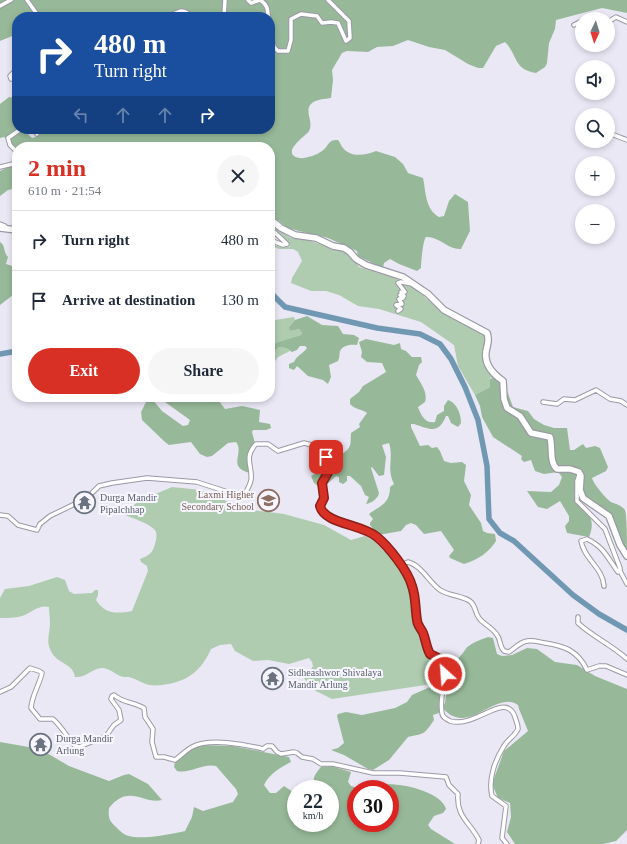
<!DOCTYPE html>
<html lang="en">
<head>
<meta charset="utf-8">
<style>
  :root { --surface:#fff; --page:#f6f6f7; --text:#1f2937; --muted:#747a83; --line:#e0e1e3; --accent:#d93025 }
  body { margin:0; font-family:"Times New Roman",serif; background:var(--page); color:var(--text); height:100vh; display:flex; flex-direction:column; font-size:15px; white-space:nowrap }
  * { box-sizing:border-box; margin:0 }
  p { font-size:13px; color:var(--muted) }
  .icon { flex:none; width:22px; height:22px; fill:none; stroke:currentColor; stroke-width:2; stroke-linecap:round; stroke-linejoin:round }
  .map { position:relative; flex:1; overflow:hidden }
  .drawer { position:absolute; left:12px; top:142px; width:263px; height:260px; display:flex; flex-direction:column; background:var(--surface); border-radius:16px; box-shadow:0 2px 6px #0003 }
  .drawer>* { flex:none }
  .guide { position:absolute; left:12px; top:12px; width:263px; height:122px; border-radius:16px; box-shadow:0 2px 6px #0003; background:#1a4fa0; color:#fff; overflow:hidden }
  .needle { width:26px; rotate:184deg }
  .fabs { position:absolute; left:575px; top:12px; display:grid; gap:8px }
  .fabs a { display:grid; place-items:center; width:40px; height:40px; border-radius:50%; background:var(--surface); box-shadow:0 2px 6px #0003; font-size:20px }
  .speed { position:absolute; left:287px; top:780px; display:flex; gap:8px; font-size:20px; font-weight:700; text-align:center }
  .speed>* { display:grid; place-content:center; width:52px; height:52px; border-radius:50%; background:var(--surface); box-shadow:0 2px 6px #0003; line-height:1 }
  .speed small { font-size:10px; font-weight:400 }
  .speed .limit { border:6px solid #d22; background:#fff; color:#111 }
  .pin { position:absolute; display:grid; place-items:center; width:34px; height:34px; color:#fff; margin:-17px; border-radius:8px; box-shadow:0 2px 6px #0006 }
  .me { position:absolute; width:44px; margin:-22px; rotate:334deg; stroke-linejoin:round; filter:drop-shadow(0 0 3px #0008) }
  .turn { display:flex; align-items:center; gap:14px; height:84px; padding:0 16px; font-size:18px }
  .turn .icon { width:52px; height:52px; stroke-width:2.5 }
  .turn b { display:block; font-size:28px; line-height:34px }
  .lanes { display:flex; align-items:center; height:38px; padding:0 16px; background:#0003; justify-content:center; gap:20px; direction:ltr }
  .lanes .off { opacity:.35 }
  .round { display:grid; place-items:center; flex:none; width:42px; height:42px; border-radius:21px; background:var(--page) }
  .head { display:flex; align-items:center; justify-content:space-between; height:68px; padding:0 16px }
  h1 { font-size:24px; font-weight:800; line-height:30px; color:var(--accent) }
  .button { display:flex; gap:8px; margin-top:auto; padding:8px 16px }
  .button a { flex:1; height:46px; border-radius:24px; background:var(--accent); color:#fff; font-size:16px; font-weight:800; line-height:46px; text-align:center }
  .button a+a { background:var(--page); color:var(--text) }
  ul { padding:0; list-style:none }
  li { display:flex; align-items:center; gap:12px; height:60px; padding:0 16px; border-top:1px solid var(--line) }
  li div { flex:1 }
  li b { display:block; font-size:15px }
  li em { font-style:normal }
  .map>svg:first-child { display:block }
</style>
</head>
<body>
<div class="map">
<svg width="627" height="844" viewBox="0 0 627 844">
  <rect width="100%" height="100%" fill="#eae8f5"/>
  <!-- green -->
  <g fill="#afccb0">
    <path d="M270 225 291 238 311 241 347 253 351 256 359 267 394 278 409 284 433 304 444 310 459 322 484 334 486 336C485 351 484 365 493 378H490V387L475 395 458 366 454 345 421 322 379 309 358 306 339 295 326 291H311L291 283 292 278 302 261 298 252 293 249H279L270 245V242L277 246 289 247 290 245C285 237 277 232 270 225Z"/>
    <path d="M270 317 275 320 294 317 295 320 288 328 291 331 299 329 302 333 301 335 278 342 270 348Z"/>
    <path d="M279 347 286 348 290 351 278 357 273 364 270 365V349L271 351Z"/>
    <path d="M172 487 201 490 229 502 253 510 284 514 324 525 351 540 365 536 374 541 384 551 392 556 403 574 410 593 416 629 423 647 438 668 439 683 332 699 314 690 303 677 309 673 313 666 312 662 309 658 289 664 268 660 253 661 235 651 231 644 220 645 211 649C202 669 190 680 168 684 162 685 156 686 149 685 142 683 136 679 129 677 126 677 122 677 120 676 114 673 110 669 103 668 93 667 87 678 75 677 73 663 58 664 52 653 45 641 50 635 50 623 50 617 49 612 49 607 39 604 31 613 22 616 15 618 7 618 0 618V598L5 589 29 586 57 577 65 580 69 591 74 594 92 593 95 590H98V595L96 600C105 614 116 614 132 611L148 571 147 566 141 562 140 559C148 556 153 553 155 544 156 541 157 535 156 532 153 524 131 518 123 514L139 501Z"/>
  </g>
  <!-- forest -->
  <g fill="#97b999">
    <path d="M0 0H627V13L602 8 556 20 555 29 549 43 547 63 545 67 536 73C513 69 518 55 505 42L496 46 483 68H478L468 64 445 50 429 47 408 40 393 46 377 47 368 52 347 51 342 53 332 70 333 80 331 98C325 99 316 99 311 104 304 111 314 122 309 131 307 135 279 153 299 158 305 159 317 155 322 151 329 146 328 139 338 140 340 142 341 146 343 148 351 158 366 155 376 151L395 157 403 164 408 173 423 178C426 192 425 209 439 217L444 216 449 201 455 194 468 202 470 231 461 249C448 250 439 236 426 237 423 240 421 262 421 268L417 271 399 264 390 259 384 263 383 268 358 256 357 251 328 238 287 228 279 221 270 216V147L17 148 4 137 0 138V104L9 97 14 98 17 115V129H23L32 138 36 137 45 129H270V17H17V34L0 41Z"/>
    <path d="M17 163V188L8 190 0 196V171Z"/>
    <path d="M0 242C6 246 3 252 8 257L6 264 12 266 14 256 17 255 15 262 17 263V292L0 305Z"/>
    <path d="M307 316 322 325 338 326 343 334 354 335 359 338 357 345C351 344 343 345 340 351 339 355 340 357 338 361L329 365 331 377 328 384 323 380 308 376 297 366 294 370 289 368V364L294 362C298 354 303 354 307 348L305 346H300L297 350 292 352 286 348 279 347 273 352 271 351V346L278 342 301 335 302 333 299 329 291 331 288 328 295 320Z"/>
    <path d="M366 339 394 345 400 343 401 349 406 351 412 357H421L422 362 419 365 416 375C421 384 428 392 425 402L418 407C421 415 425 424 435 422L437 415 444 411V406L448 400C457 403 461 414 461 423L458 427 451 423 448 416H446C438 435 430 429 414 424H411V427L420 446 428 445 432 448 437 447 440 451 444 461 451 463 462 462 466 465 464 481 471 495 469 505 481 523 483 531 487 533 495 534 496 541C489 552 478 560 464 564L450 558 449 556 454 550 441 531 424 534 416 525 411 523 406 525 401 531 378 535 370 525V523L373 519 369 514C379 506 390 505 390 487L394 484C386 468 394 458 389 443L382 445 386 457 384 475 379 476 372 467 371 468 379 493C378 499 371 503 366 504L369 497 365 495 361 486 350 476H347V481L343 484 339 482V477L336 476 322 489 314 483 311 476 317 473 323 467 317 460 324 454C331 455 336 452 342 454 353 447 350 443 351 433L360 427 359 424 367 413C362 409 356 410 350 404V399L359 392 363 386 386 372 382 363 367 362 361 357 362 352 359 342Z"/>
    <path d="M493 378 499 381 502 391 505 392 506 388 513 407 528 411 534 419 544 425 554 428H567L570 450H574L583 444 586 448 595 446 600 448 608 467 606 471 592 478C593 483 606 499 611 502 616 504 621 505 625 510 627 517 627 541 627 550 617 540 617 528 613 516L586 498 583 491 579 469 569 468C577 474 579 478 579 488L574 494C583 511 598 515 589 537L567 533 565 526 569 521V516L560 501 547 509 538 507 527 491 551 492 559 485 562 477 558 472 544 474 535 471 531 460 524 462 521 459 522 456 493 437 482 417 480 406 475 395 490 387V379Z"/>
    <path d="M158 397H208L219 401 225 409 242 406 260 410 259 422 270 424 271 428 266 430H253L252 432 256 447 252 451V463L250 473C226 467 245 453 236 442L228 443 212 456 207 457 200 454 191 442 169 445 165 442 142 420 141 412 147 400 152 399 162 411 183 426 188 425 190 420Z"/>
    <path d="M488 637 493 638 497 654 502 656 512 655 527 648 537 649 555 662 577 665 595 676 627 689V830L616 841 603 844H515L507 832 511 817 510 803 498 798 492 784 504 751 528 731 519 709 518 705C496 689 467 739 442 707L445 703 450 663C460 658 459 658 465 650 468 644 482 639 488 637Z"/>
    <path d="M439 683V713L433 715 434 720C423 736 425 733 408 737L389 760 373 770 368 769 344 755 331 750 338 748 344 743 337 716 338 714 346 712 362 715 395 708 407 702 412 695Z"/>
    <path d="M0 742 40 749 69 766 109 781 124 775 129 774 148 784 162 800C144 805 129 783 109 808 108 817 109 821 116 827 120 831 124 835 129 836 142 840 172 834 185 831L192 817 194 807 203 811 233 802 238 794 236 789 216 766C202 763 190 774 177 771L174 767 175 762 196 746 201 745 233 746 289 757 291 762C281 767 269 774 264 785L270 793H276L284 786 296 794V823H330V789H315C312 779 314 775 321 767L331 766 351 772 348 782 351 786 360 789H356V823H390V789H367C383 777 441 789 446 809L443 813 434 816 428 825 431 829 455 844H0Z"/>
  </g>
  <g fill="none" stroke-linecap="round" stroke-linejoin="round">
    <!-- river -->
    <g stroke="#7198b3" stroke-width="5.5">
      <path d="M270 292 285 307 377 328 420 334 440 344 451 359 465 387 478 420 487 466 489 519 500 533 514 541 573 595 599 614 627 630"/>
      <path d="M0 354 17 351"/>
    </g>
    <defs>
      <g id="minor">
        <path d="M27 0 39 17"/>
        <path d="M248 0 251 3 260 0C267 4 268 9 268 17"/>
        <path d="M0 6 11 0"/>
        <path d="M168 17C179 11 183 7 192 17"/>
        <path d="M224 17 225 0"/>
        <path d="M587 19H591"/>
        <path d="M608 22 616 17 627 22"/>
        <path d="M574 25 582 21"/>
        <path d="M270 32 274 47 278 51H288L291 40V19L301 14 317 16 322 23 331 22 338 23 346 41 350 38 349 21 328 0"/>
        <path d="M17 69 10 76 11 79 17 78"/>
        <path d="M34 129 37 134 39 129"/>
        <path d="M614 135 627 140"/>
        <path d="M17 152 10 145 8 138 21 129"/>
        <path d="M0 167 17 163"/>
        <path d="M0 224 5 226 6 229"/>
        <path d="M270 228 287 244 283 245 270 240"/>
        <path d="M398 311 401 309 396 305 402 304 399 299 403 298 400 295 404 296 401 292H405L398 283 401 282 413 284"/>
        <path d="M543 402 557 404 564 399 575 400 596 390 610 399 621 401 627 405"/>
        <path d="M579 475 577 481V501L605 529 620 568V571L618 572C607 557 604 547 587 539L581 541C584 559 603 568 604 586"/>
        <path d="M0 515 8 516 18 525 37 530 40 524 50 516 87 498 99 486 112 483 147 478 197 482 240 496 245 494C247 490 250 485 251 480 253 466 243 458 256 444H268L278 451 304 443 328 449 325 463 330 469 322 483 324 498 320 506C325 525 353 522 368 530 382 539 392 553 402 566"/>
        <path d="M620 571 627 584"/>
        <path d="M578 617V623C593 637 612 645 627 659"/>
        <path d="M0 692 11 687 30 668 39 671 42 673C39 686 32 695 31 708L40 719H53C62 727 67 737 75 746L79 747 106 736 114 725 121 720 119 710 111 699 112 696 114 695C123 703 134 702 144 708L145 717 153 729 152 742 156 757H164L175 760C181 756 186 750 192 747 209 738 244 744 263 749L267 746H272L277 752 281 754 294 752 297 753 302 757 313 759 321 764H333L373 773H400L446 777 449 785 458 794C456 817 470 822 479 840L478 844"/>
        <path d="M507 844 502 838 506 806 492 796C488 779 495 760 504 746 508 739 515 736 518 729 518 724 516 721 515 717 506 690 475 729 450 721 446 719 442 717 442 713 439 698 446 682 445 666L440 659 430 654 428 650 423 633 417 621 412 585 403 570V564L408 562C421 565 429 582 440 590 449 596 465 596 471 602 476 607 475 613 479 618 483 624 492 627 497 635 501 640 499 646 504 651L509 652C515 648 520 642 527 641 533 640 539 642 545 643 565 646 578 651 587 670L599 666H606L627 675"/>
      </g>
      <g id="trunk">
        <path d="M270 219 281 228 295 235 316 238 333 246 344 248 350 252 356 259 366 265 403 277 428 294 444 310 487 333C490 341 487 344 486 352 484 365 493 374 503 381L504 399 507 408 520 416 531 433 550 437C553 448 549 462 557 469H570L579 472 581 476 580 490 583 498 609 516 620 545 627 556"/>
        <path d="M0 228 17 230"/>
      </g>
    </defs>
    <!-- minor casing -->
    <use href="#minor" stroke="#9b99a5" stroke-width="5.5"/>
    <!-- trunk casing -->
    <use href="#trunk" stroke="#9b99a5" stroke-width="8"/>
    <!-- minor -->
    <use href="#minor" stroke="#fff" stroke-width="3.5"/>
    <!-- trunk -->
    <use href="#trunk" stroke="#fff" stroke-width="5.5"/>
  </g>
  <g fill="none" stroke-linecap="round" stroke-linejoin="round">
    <defs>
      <path id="route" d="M326 457 325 462 330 469 322 483 324 498 320 506C324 524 362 524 377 537 389 547 408 571 412 586 416 597 415 608 417 620 417 625 421 628 423 633 426 640 426 647 430 654L440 659 446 666 445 674"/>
    </defs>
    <!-- route casing -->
    <use href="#route" stroke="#8d1f18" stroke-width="10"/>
    <!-- route -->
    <use href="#route" stroke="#d93025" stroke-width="7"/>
  </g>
  <!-- icons -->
  <defs>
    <symbol id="school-ring" viewBox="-11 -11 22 22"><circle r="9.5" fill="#f7f6fe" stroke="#8d6e63" stroke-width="1.5"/><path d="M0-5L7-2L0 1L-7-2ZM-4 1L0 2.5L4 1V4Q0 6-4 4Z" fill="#8d6e63"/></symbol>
    <symbol id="temple-ring" viewBox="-11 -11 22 22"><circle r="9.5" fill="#f7f6fe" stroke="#6b7280" stroke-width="1.5"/><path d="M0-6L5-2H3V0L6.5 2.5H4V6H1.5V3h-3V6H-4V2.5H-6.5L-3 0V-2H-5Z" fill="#6b7280"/></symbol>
  </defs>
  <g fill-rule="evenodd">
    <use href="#school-ring" x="256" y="488" width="25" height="25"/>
    <use href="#temple-ring" x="72" y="490" width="25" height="25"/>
    <use href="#temple-ring" x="260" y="666" width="25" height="25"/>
    <use href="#temple-ring" x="28" y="732" width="25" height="25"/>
  </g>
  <g text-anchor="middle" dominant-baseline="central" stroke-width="4" stroke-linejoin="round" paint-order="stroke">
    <!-- education labels -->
    <g font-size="10" fill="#785e54" stroke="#f7f6fe" text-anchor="end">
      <text x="254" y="494">Laxmi Higher<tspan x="254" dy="12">Secondary School</tspan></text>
    </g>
    <!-- worship labels -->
    <g font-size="10" fill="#5b616d" stroke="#f7f6fe" text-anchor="start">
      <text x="100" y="497">Durga Mandir<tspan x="100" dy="12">Pipalchhap</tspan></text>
      <text x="288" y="672">Sidheashwor Shivalaya<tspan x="288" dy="12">Mandir Arlung</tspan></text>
      <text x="56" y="738">Durga Mandir<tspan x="56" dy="12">Arlung</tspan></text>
    </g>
  </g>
</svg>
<div class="fabs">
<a><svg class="needle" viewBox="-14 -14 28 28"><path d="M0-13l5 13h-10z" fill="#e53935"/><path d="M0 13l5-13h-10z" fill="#747a83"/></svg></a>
<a><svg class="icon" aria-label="sound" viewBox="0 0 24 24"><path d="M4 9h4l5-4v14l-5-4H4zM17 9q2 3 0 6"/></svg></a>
<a><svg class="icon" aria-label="search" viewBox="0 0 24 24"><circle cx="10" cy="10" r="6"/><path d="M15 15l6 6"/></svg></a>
<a>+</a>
<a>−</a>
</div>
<div class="speed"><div>22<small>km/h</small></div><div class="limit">30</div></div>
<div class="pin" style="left:326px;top:457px;background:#d93025"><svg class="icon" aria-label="arrive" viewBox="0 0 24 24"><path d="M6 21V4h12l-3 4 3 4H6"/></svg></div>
<svg class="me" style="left:445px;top:674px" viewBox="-20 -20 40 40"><circle r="17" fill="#d93025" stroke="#fff" stroke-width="3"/><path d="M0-11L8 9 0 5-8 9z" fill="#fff"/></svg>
<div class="guide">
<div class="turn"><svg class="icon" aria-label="right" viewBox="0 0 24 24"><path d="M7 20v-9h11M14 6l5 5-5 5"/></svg><div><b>480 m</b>Turn right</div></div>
<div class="lanes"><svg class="icon off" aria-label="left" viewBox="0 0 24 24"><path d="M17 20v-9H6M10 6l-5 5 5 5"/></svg><svg class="icon off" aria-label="ahead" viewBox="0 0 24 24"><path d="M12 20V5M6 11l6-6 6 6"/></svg><svg class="icon off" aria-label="ahead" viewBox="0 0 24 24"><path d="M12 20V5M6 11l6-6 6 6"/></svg><svg class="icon" aria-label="right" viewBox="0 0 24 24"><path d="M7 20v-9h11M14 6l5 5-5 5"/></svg></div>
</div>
<section class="drawer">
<div class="head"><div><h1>2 min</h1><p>610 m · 21:54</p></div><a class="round"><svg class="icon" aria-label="close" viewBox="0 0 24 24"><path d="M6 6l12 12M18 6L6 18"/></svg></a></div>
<ul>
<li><svg class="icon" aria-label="right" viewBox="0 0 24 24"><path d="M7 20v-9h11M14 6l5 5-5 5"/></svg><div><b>Turn right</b></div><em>480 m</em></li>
<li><svg class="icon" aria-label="arrive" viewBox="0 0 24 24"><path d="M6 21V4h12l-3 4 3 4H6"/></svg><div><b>Arrive at destination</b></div><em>130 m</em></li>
</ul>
<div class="button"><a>Exit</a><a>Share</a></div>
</section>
</div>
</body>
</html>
